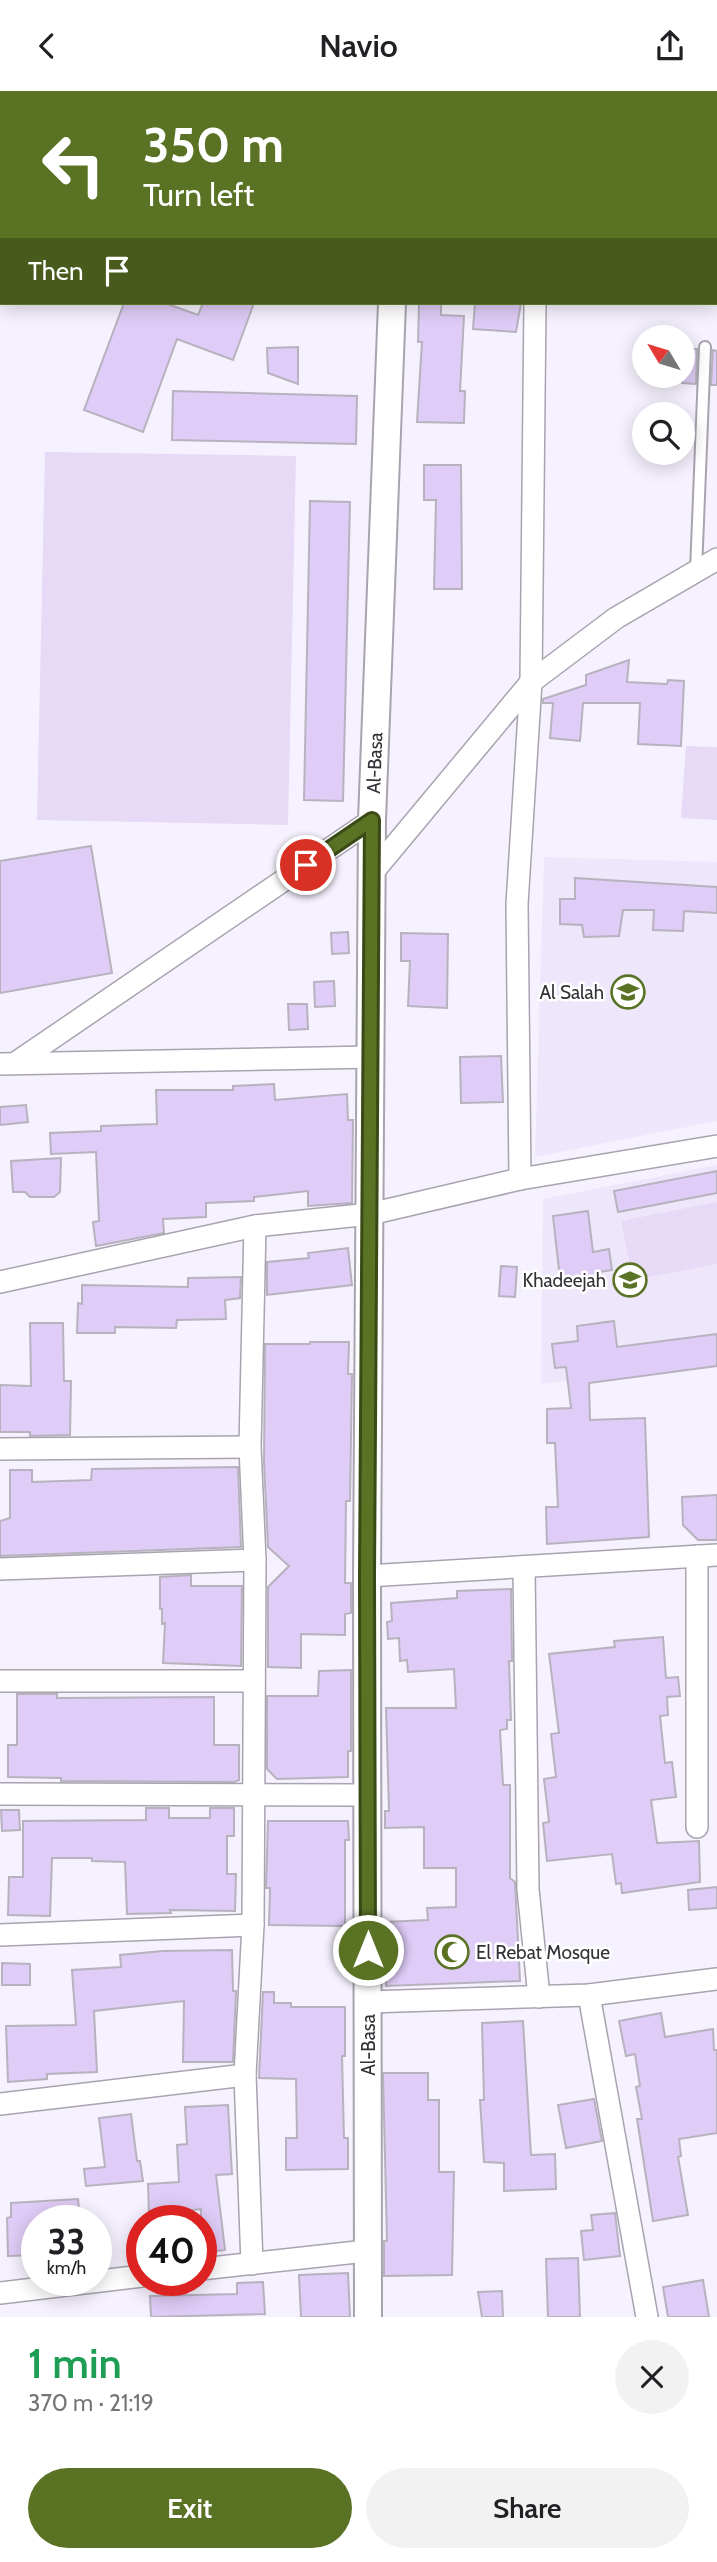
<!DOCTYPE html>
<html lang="en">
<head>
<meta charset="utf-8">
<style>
  :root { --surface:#fff; --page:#f2f2f2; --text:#202124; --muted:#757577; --accent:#5a7224 }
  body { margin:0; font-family:Cabin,sans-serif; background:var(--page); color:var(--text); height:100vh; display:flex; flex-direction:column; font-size:26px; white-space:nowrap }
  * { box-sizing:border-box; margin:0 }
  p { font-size:23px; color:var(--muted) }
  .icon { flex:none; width:38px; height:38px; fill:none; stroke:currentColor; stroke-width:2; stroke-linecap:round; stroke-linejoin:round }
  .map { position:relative; height:2226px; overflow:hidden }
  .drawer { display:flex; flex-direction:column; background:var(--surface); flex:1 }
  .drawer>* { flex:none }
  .top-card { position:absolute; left:0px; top:0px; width:718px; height:214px; box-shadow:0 4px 18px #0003; background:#5a7224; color:#fff; overflow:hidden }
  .needle { width:46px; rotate:308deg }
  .buttons { position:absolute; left:632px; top:234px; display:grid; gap:14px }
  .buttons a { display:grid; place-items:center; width:63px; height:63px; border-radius:50%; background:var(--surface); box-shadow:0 4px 18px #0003; font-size:35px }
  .speed { position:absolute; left:21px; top:2114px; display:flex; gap:14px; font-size:35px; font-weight:700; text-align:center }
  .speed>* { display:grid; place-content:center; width:91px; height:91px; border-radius:50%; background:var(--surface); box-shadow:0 4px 18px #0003; line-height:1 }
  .speed small { font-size:18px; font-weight:400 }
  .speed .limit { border:10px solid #d22; background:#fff; color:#111 }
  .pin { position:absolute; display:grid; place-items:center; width:60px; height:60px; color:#fff; margin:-30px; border:4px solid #fff; border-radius:50%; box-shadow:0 2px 7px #0007 }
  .me { position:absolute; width:77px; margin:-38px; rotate:0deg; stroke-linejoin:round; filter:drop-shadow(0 0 5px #0008) }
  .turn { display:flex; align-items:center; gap:24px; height:147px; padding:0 28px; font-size:32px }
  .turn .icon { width:91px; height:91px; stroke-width:2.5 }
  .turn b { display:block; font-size:49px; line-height:60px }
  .then { display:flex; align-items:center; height:66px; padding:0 28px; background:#0003; gap:14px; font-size:26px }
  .round { display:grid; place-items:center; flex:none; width:74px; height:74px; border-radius:37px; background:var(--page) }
  .summary { display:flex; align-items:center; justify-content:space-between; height:119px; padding:0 28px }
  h1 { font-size:42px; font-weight:600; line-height:52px; color:#1e9e55 }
  .button { display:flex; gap:14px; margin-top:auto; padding:14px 28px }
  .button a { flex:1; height:80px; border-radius:42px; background:var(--accent); color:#fff; font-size:28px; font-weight:600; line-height:80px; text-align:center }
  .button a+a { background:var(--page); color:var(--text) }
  header { display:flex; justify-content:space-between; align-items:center; height:91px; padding:0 28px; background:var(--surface); font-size:32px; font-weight:600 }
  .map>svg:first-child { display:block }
</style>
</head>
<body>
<header><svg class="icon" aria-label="back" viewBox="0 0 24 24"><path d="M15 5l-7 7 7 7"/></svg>Navio<svg class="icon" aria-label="share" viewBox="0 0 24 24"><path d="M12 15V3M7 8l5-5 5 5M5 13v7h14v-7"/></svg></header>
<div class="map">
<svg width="717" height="2226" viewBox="0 0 717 2226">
  <rect width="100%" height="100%" fill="#f6f1fe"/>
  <!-- built -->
  <g fill="#eee6fa">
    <path d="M544 766 717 771V1030L535 1066Z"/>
    <path d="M717 1074V1271L541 1293 543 1108Z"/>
  </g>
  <!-- green -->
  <g fill="#e6daf6">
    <path d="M45 361 296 365 288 734 37 729Z"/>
    <path d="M686 655 717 656V729L681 727Z"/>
    <path d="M717 1111V1173L633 1189 621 1130Z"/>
  </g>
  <!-- building -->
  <g fill="#dfccf7" stroke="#b7b2be" stroke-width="2">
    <path d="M124 212H165L198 224 203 212H254L233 269 177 248 143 341 84 319Z"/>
    <path d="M419 212H441V224L464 225 460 300H465L464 332 417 331 422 251H418Z"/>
    <path d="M475 212H521L516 241 473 238Z"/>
    <path d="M298 256V293L268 282 267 257Z"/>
    <path d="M682 257 697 258 696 293 682 292Z"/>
    <path d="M713 259 717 260V294H711Z"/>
    <path d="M173 300 357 305 356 353 172 349Z"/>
    <path d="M424 374H461L462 498H434L436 409H424Z"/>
    <path d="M310 410 350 411 343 710 304 709Z"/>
    <path d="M629 569 627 591 667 593 668 589 684 590 681 655 638 653 640 612H583L580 650 550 647 553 612H543V608L586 594V584Z"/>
    <path d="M91 755 112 882 0 902V770Z"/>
    <path d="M575 787 717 796V822L684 820 683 840 653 839 654 819H623L619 845 584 846 582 834 560 833V808H575Z"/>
    <path d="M348 841 349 862 332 863 331 842Z"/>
    <path d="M401 842 448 843 447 917 408 915 410 870H401Z"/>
    <path d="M334 890 335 915 315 916 314 891Z"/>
    <path d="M288 913H307L308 938 289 939Z"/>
    <path d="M501 965 503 1011 461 1012 460 966Z"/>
    <path d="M274 993 275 1009 347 1003 348 1029H353L352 1112 308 1115V1100L254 1106V1110L206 1112V1126L163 1128 164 1142 96 1155 93 1131 99 1130 96 1061 51 1063 50 1042 101 1040V1035L157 1033 156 999H233V995Z"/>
    <path d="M26 1014 28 1031 0 1034V1016Z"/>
    <path d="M61 1067 60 1101 54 1106H30L25 1101H13L11 1070Z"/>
    <path d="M717 1080V1102L618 1121 614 1100Z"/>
    <path d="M588 1120 593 1161 609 1158 612 1179 600 1181 595 1191 561 1197 553 1125Z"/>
    <path d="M348 1157 352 1194 267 1204V1171L309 1167 308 1162Z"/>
    <path d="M501 1175 517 1176 515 1206 499 1205Z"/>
    <path d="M241 1186 240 1207 225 1209 226 1228 177 1229 176 1237 115 1236V1242H77L78 1212 82 1213V1194L188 1196V1187Z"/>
    <path d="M614 1230 617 1256 717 1243V1275L589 1292 590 1329 645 1327 649 1446 547 1453 546 1416H558L555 1352H547V1318L571 1317 566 1276 555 1277 552 1253 578 1250 577 1235Z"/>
    <path d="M30 1232H63L64 1290H71L70 1344 30 1345V1341H0V1294L31 1295Z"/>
    <path d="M310 1251H349L348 1283H352L350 1410H346L345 1492H351V1522L345 1523V1544L301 1543V1577L268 1576V1496L289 1475 268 1456 264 1371 265 1253H310Z"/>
    <path d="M238 1376 241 1456 0 1465V1430L10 1427V1379H32V1391L91 1389 92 1378Z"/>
    <path d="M717 1404V1449H698L683 1434 682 1406Z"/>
    <path d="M191 1484V1495H242L241 1575 163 1572 165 1532 162 1533V1518H160V1486Z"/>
    <path d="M511 1498 512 1570H509L511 1629H507V1638L500 1639 503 1694H510V1787L515 1791 520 1890 386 1895 384 1831 428 1829 427 1817 456 1816V1777H424V1736L385 1737V1720H389L386 1617H456L454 1578 408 1581 407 1569 400 1570 399 1547 388 1548 387 1531 392 1530 391 1512 457 1507V1500Z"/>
    <path d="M663 1546 666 1587 678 1586 680 1605 667 1606 668 1624 660 1625 665 1672 672 1671 676 1706 651 1709 657 1752 699 1750 700 1791 622 1802 621 1792 616 1793 612 1763 547 1770 543 1732 549 1731 544 1688 556 1686 551 1643 559 1642 549 1563 615 1556 614 1550Z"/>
    <path d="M351 1579V1660H348V1686L277 1688 267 1678V1605H318L319 1580Z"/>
    <path d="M17 1603H57V1607L214 1606V1654H239V1689L234 1691 61 1690V1687L8 1686V1654H17Z"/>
    <path d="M146 1717H169V1727H210V1717H234V1745H227V1783H236L235 1820 170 1819 171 1822 127 1823 125 1771 92 1770V1767H52L50 1825 8 1824 9 1786H23V1730L146 1729Z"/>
    <path d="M1 1719H19L20 1739 2 1740Z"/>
    <path d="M268 1730H348L349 1749H345V1835L269 1834 270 1797H266Z"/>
    <path d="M717 1796V1817L689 1819 688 1799Z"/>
    <path d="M232 1859 233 1900H236L233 1971H183L184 1910 94 1920 97 1981 47 1983V1988L8 1991 6 1935 76 1934 72 1879 121 1876 120 1864 163 1860Z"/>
    <path d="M2 1872 30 1873V1894H2Z"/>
    <path d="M263 1901H274V1912H291V1916H345V1965H342L344 2047H348V2078L286 2079V2047H297L296 1988 259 1987Z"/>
    <path d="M661 1922 665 1946 713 1938 714 1959H717V2042L679 2048 681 2065 678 2066 688 2124 653 2130 637 2028H642L636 1996 640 1995 635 1963 626 1965 619 1930Z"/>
    <path d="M523 1930 531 2064 555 2063 556 2098 504 2100V2072L484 2071 480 2009H484L482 1932Z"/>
    <path d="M383 1982H428V2009H439V2081H454L452 2184 384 2185V2150H387Z"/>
    <path d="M594 2008 602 2050 566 2057 558 2014Z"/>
    <path d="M228 2014 232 2083 216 2084 225 2159 201 2162V2118L149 2124 148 2093 179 2091 177 2054 187 2053 185 2016Z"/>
    <path d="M131 2023 137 2070H140L143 2090 86 2095 84 2078 105 2076 99 2027Z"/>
    <path d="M78 2108 80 2130H35L36 2164 8 2165 7 2127 11 2126V2112Z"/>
    <path d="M615 2122 620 2165 584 2169 581 2140 593 2139 591 2124Z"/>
    <path d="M578 2167 580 2226H548L546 2168Z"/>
    <path d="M348 2182 350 2226H301L299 2184Z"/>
    <path d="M703 2189 709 2226H668L663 2196Z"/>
    <path d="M263 2191 265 2223 151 2226 150 2205 237 2203V2192Z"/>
    <path d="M502 2200 503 2226H482L478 2201Z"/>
  </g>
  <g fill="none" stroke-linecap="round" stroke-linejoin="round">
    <defs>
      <path id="service" d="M696 480 705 256"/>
      <g id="minor">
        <path d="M373 781 531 591 616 527 717 468"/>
        <path d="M17 971 372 729"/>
        <path d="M0 973 372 966"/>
        <path d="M520 1088 517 813 531 591 535 212"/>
        <path d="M0 1191 255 1135 370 1123 520 1088 717 1055"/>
        <path d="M0 1358 250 1356"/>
        <path d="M697 1465V1736"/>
        <path d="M524 1477 528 1798 539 1906"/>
        <path d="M0 1478 255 1469"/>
        <path d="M367 1485 717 1464"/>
        <path d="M0 1590H252"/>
        <path d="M0 1703 366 1704"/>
        <path d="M0 1844 253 1834"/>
        <path d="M589 1904 647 2226"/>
        <path d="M368 1911 589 1904 717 1888"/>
        <path d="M0 2013 245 1984"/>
        <path d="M252 2173 245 1984 253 1834 255 1469 250 1356 255 1135"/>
        <path d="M201 2178 366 2160"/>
        <path d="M0 2202 142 2185"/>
      </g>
      <g id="tertiary">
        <path d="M401 2 402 0"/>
        <path id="s1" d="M368 2226 367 1485 372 729 392 212"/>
      </g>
    </defs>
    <!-- service casing -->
    <use href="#service" stroke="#a8a3af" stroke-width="14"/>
    <!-- minor casing -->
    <use href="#minor" stroke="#a8a3af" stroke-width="24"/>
    <!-- tertiary casing -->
    <use href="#tertiary" stroke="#a8a3af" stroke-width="30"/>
    <!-- service -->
    <use href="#service" stroke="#fff" stroke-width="10"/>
    <!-- minor -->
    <use href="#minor" stroke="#fff" stroke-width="21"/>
    <!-- tertiary -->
    <use href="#tertiary" stroke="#fff" stroke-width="26"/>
  </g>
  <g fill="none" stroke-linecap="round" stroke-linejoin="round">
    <defs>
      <path id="route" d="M306 774 372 729 367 1485 368 1859"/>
    </defs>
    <!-- route casing -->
    <use href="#route" stroke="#3a4a17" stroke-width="18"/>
    <!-- route -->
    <use href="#route" stroke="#5a7224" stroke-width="12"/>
  </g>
  <!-- icons -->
  <defs>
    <symbol id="school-ring" viewBox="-11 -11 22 22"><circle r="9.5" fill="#fff" stroke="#5a7224" stroke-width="1.5"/><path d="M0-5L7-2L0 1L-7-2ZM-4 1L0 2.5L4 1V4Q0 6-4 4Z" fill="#5a7224"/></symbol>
    <symbol id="mosque-ring" viewBox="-11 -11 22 22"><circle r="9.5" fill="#fff" stroke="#5a7224" stroke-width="1.5"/><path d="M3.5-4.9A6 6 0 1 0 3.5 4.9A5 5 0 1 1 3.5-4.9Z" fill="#5a7224"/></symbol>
  </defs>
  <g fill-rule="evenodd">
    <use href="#school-ring" x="609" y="882" width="38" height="38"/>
    <use href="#school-ring" x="611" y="1170" width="38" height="38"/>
    <use href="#mosque-ring" x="433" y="1842" width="38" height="38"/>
  </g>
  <g text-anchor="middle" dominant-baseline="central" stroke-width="5" stroke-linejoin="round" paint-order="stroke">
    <!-- street labels -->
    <g font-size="19" fill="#343237" stroke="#fff">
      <text stroke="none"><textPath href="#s1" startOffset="1554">Al-Basa</textPath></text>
      <text transform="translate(368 1954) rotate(-90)">Al-Basa</text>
    </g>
    <!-- poi labels -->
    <g font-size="19" fill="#343237" stroke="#fff" text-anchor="end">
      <text x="604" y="901">Al Salah</text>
      <text x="606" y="1189">Khadeejah</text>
      <text x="476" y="1861" text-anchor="start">El Rebat Mosque</text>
    </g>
  </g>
</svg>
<div class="buttons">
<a><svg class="needle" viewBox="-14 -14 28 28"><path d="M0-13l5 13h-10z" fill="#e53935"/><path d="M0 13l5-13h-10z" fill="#757577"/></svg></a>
<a><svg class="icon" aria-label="search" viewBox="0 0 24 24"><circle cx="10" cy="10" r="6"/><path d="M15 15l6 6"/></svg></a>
</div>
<div class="speed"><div>33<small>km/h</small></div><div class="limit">40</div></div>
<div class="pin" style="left:306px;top:774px;background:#d93025"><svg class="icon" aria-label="arrive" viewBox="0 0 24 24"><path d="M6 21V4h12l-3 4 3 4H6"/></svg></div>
<svg class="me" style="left:368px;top:1859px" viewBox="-20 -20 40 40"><circle r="17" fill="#5a7224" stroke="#fff" stroke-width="3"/><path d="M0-11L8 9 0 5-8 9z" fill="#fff"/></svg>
<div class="top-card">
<div class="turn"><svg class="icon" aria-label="left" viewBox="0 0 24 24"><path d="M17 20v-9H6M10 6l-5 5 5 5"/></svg><div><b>350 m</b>Turn left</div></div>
<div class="then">Then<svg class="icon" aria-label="arrive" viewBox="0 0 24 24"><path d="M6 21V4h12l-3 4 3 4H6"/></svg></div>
</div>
</div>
<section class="drawer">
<div class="summary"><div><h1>1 min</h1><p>370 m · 21:19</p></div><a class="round"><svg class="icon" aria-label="close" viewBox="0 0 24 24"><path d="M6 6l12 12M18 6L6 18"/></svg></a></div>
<div class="button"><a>Exit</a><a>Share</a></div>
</section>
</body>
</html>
